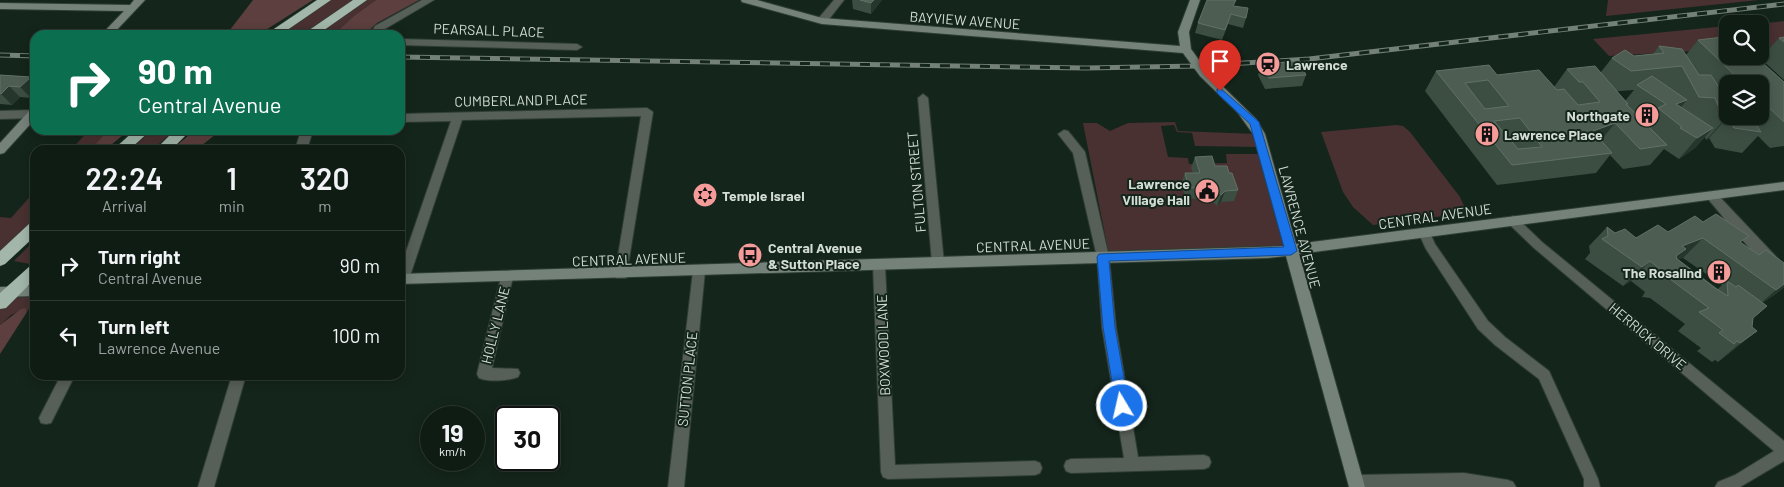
<!DOCTYPE html>
<html lang="en">
<head>
<meta charset="utf-8">
<style>
  :root { --surface:#0f1c14; --page:#1d2922; --text:#f1f3f6; --muted:#9ba1a0; --line:#2f3a34 }
  body { margin:0; font-family:Barlow,sans-serif; background:var(--page); color:var(--text); height:100vh; display:flex; flex-direction:column; font-size:19px; white-space:nowrap }
  * { box-sizing:border-box; margin:0 }
  p { font-size:16px; color:var(--muted) }
  .icon { flex:none; width:28px; height:28px; fill:none; stroke:currentColor; stroke-width:2; stroke-linecap:round; stroke-linejoin:round }
  .map { position:relative; flex:1; overflow:hidden }
  .drawer { position:absolute; left:30px; top:145px; width:375px; height:235px; display:flex; flex-direction:column; background:var(--surface); border-radius:15px; box-shadow:0 2px 12px #0003,0 0 0 1px var(--line) }
  .drawer>* { flex:none }
  .top-card { position:absolute; left:30px; top:30px; width:375px; height:105px; border-radius:15px; box-shadow:0 2px 12px #0003,0 0 0 1px var(--line); background:#0b6e4f; color:#fff; overflow:hidden }
  .controls { position:absolute; left:1719px; top:15px; display:grid; gap:10px }
  .controls a { display:grid; place-items:center; width:50px; height:50px; border-radius:10px; background:var(--surface); box-shadow:0 2px 12px #0003,0 0 0 1px var(--line); font-size:25px }
  .speed { position:absolute; left:420px; top:406px; display:flex; gap:10px; font-size:25px; font-weight:700; text-align:center }
  .speed>* { display:grid; place-content:center; width:65px; height:65px; border-radius:50%; background:var(--surface); box-shadow:0 2px 12px #0003,0 0 0 1px var(--line); line-height:1 }
  .speed small { font-size:12px; font-weight:400 }
  .speed .limit { border:2px solid #111; border-radius:8px; background:#fff; color:#111 }
  .pin { position:absolute; display:grid; place-items:center; width:42px; height:42px; color:#fff; margin:-51px -21px; border-radius:50% 50% 50% 0; rotate:-45deg; box-shadow:0 0 5px #0007 }
  .pin .icon { rotate:45deg }
  .me { position:absolute; width:55px; margin:-28px; rotate:351deg; stroke-linejoin:round; filter:drop-shadow(0 0 4px #0008) }
  .turn { display:flex; align-items:center; gap:18px; height:105px; padding:0 25px; font-size:22px }
  .turn .icon { width:65px; height:65px; stroke-width:2.5 }
  .turn b { display:block; font-size:35px; line-height:42px }
  .eta { display:flex; justify-content:space-evenly; align-items:center; height:85px; text-align:center }
  .eta b { font-size:30px; font-weight:600; line-height:35px }
  ul { padding:0; list-style:none }
  li { display:flex; align-items:center; gap:15px; height:70px; padding:0 25px; border-top:1px solid var(--line) }
  li div { flex:1 }
  li b { display:block; font-size:19px }
  li em { font-style:normal }
  .map>svg:first-child { display:block }
</style>
</head>
<body>
<div class="map">
<svg width="1784" height="487" viewBox="0 0 1784 487">
  <rect width="100%" height="100%" fill="#14251b"/>
  <!-- green -->
  <g fill="#483130">
    <path d="M328 0H359L305 35H275Z"/>
    <path d="M366 0H376L355 15 333 35H311Z"/>
    <path d="M1608 0H1759L1606 16Z"/>
    <path d="M1784 21V46L1760 47V24H1758Z"/>
    <path d="M1727 26V49L1609 56 1593 39Z"/>
    <path d="M1175 122 1178 131 1257 134 1261 147 1195 146 1192 133 1177 132 1174 125 1161 126 1168 157 1188 158 1189 164 1227 163 1226 154H1263L1289 248 1109 255 1083 123H1097L1110 131 1128 123Z"/>
    <path d="M1396 125 1403 126 1410 132 1460 197 1467 213 1373 225 1353 207 1343 192 1321 132Z"/>
    <path d="M89 130H108L92 148 71 150Z"/>
    <path d="M152 130H175L152 150H130Z"/>
    <path d="M35 191V220L0 252V217L11 218Z"/>
    <path d="M35 240V260L30 264 14 261Z"/>
    <path d="M23 295H35V299L27 312 26 308 11 315 0 325V308L12 298Z"/>
  </g>
  <!-- forest -->
  <g fill="#5c3f3e">
    <path d="M253 0H313L258 35H226Z"/>
    <path d="M376 0H419L377 23 364 35H333L355 15Z"/>
    <path d="M108 130H129L105 150H86L92 148Z"/>
    <path d="M195 130H221L196 150H171Z"/>
    <path d="M26 308 27 312 0 354V325L21 309Z"/>
  </g>
  <g fill="none" stroke-linecap="round" stroke-linejoin="round">
    <defs>
      <g id="street">
        <path d="M422 0H434L383 30 380 35H370L375 26Z"/>
        <path d="M834 0H844L826 23H818V19Z"/>
        <path d="M400 39 577 44 582 47 577 50 400 45Z"/>
        <path d="M923 94 928 98 944 263 942 267H934L932 263 918 98Z"/>
        <path d="M647 108 653 112 626 278H616L615 274 641 116 462 120 409 279 408 283H400V269L451 121 400 122V114Z"/>
        <path d="M34 110V118L0 119V111Z"/>
        <path d="M301 130H313L307 150H295Z"/>
        <path d="M1064 130 1068 131 1085 152 1109 257 1116 327 1138 457 1204 455 1209 457 1211 462 1209 467 1204 469 1071 473 1066 471 1064 466 1066 461 1071 459 1124 458 1102 327 1097 257 1073 153 1058 134Z"/>
        <path d="M1712 192 1716 193 1784 265V278C1766 272 1723 216 1708 199L1706 196Z"/>
        <path d="M1513 216 1517 218 1542 242 1784 441V461L1740 487H1715L1718 482 1735 475 1774 451 1534 248 1509 224 1507 221Z"/>
        <path d="M1425 229 1429 231 1435 244 1488 321 1505 337 1549 371 1598 479 1600 487H1584V479L1539 379 1495 345 1478 329 1426 249 1419 234 1421 231Z"/>
        <path d="M879 261 884 262 885 266 895 465 1035 461 1040 463 1042 468 1040 473 1035 475 888 479 883 477 881 472 873 266 874 262Z"/>
        <path d="M699 266 704 267 705 271 684 487H668L693 271 694 267Z"/>
        <path d="M507 272 512 273 513 277 492 368 518 369 520 373 518 377C508 381 489 382 479 378L477 374 501 277 502 273Z"/>
        <path d="M61 375H75L51 423 46 424 41 423 39 418Z"/>
        <path d="M232 375H246L214 487H198Z"/>
        <path d="M1464 473 1508 480 1513 482 1516 487H1351L1349 482 1351 477 1356 475Z"/>
      </g>
      <g id="secondary">
        <path d="M134 0H145L112 35H101L124 11 0 9V3L130 5Z"/>
        <path d="M741 0H757L822 18 1180 46 1178 32 1190 0H1200L1189 32 1191 49 1207 71 1256 119 1265 134 1296 244 1784 182V190L1299 254 1365 487H1349L1286 256 1268 258 400 284V274L1284 246 1253 134 1238 113 1200 76 1183 53 822 24 742 2Z"/>
        <path d="M35 108V119L4 153 0 154V143L31 109Z"/>
        <path d="M35 286V296L0 297V287Z"/>
      </g>
      <g id="highway">
        <path d="M317 0H331L280 35H265Z"/>
        <path d="M353 0H367L317 35H302Z"/>
        <path d="M135 130H151L129 150H113Z"/>
        <path d="M175 130H191L171 150H155Z"/>
        <path d="M35 221V236L5 264 0 266V251L30 223Z"/>
        <path d="M35 264V279L6 308 0 309V293L30 266Z"/>
      </g>
    </defs>
    <!-- street casing -->
    <use href="#street" stroke="#2f3f35" stroke-width="2"/>
    <!-- secondary casing -->
    <use href="#secondary" stroke="#2f3f35" stroke-width="2"/>
    <!-- highway casing -->
    <use href="#highway" stroke="#2f3f35" stroke-width="1"/>
    <!-- street -->
    <use href="#street" fill="#575f59" fill-rule="evenodd"/>
    <!-- secondary -->
    <use href="#secondary" fill="#75827a" fill-rule="evenodd"/>
    <!-- highway -->
    <use href="#highway" fill="#a2b6a9" fill-rule="evenodd"/>
    <defs>
      <g id="rail">
        <path d="M0 55 35 56"/>
        <path d="M400 57 1086 68 1198 66 1309 59 1784 4"/>
      </g>
    </defs>
    <!-- rail casing -->
    <use href="#rail" stroke="#738178" stroke-width="5"/>
    <!-- rail -->
    <use href="#rail" stroke="#14251b" stroke-width="3" stroke-dasharray="10" stroke-linecap="butt"/>
  </g>
  <!-- wall -->
  <g fill="#3c4e42" fill-rule="evenodd">
    <path d="M852 0H882L871 14 853 9Z"/>
    <path d="M1234 6 1246 18 1243 28 1228 24 1222 40 1195 33 1198 23Z"/>
    <path d="M1784 37V80L1760 58 1779 38Z"/>
    <path d="M1698 40H1726L1784 82V146L1770 148 1758 136 1742 153 1715 148 1709 138 1706 140 1705 137 1695 148 1679 159 1664 149 1650 165 1623 169 1610 155 1596 173 1497 185 1425 91 1436 71 1497 75 1554 87 1567 69 1601 72 1612 58 1653 54 1659 46 1686 55ZM1728 84H1760V116H1728ZM1634 90 1625 101 1617 91H1620Z"/>
    <path d="M1262 64 1306 75 1302 86 1265 89 1258 75Z"/>
    <path d="M0 75 31 77V98L20 97 12 105 0 104Z"/>
    <path d="M1195 157 1229 173 1238 190 1234 201 1221 202 1217 206 1209 198 1186 199 1181 184 1185 173H1193L1191 168Z"/>
    <path d="M1703 222 1741 243 1759 255 1784 263V287L1777 293 1762 303 1753 318 1752 327 1757 331 1718 362 1715 360 1712 362 1697 351 1701 348 1678 331 1685 324 1650 298 1642 297 1645 292 1631 281 1623 286 1585 259 1590 253 1589 246 1607 227 1615 233 1636 238 1668 232ZM1683 258 1722 285 1718 289 1678 259Z"/>
  </g>
  <!-- shaded-wall -->
  <g fill="#25372c">
    <path d="M874 0H882L871 14V3Z"/>
    <path d="M31 77 35 82V94L31 98 20 87Z"/>
    <path d="M9 86 20 97 12 105 1 94Z"/>
    <path d="M1687 100 1672 118 1676 104Z"/>
    <path d="M1727 118 1709 138 1706 140 1724 120Z"/>
    <path d="M1615 123 1599 143 1593 131Z"/>
    <path d="M1713 128 1695 148 1679 159 1697 138Z"/>
    <path d="M1225 191 1221 202 1217 206 1221 195Z"/>
    <path d="M1703 238 1683 258 1675 261 1662 270 1682 246Z"/>
    <path d="M1650 261 1631 281 1623 286 1642 267Z"/>
    <path d="M1784 284V287L1777 293 1754 309 1776 290Z"/>
    <path d="M1757 331 1734 349 1718 362 1740 343Z"/>
  </g>
  <!-- building -->
  <g fill="#4d5d52" stroke="#627167" fill-rule="evenodd">
    <path d="M860 0H874L871 3Z"/>
    <path d="M1207 0H1236L1233 6 1248 8 1246 18 1231 14 1225 30 1198 23Z"/>
    <path d="M1723 37 1726 40H1728V56H1755L1784 82V122L1760 99V84H1744L1698 40Z"/>
    <path d="M1784 37V42L1779 38Z"/>
    <path d="M1659 46 1682 49 1699 75H1711L1726 98H1728V116H1750L1761 132 1734 128 1727 118 1724 120 1715 98 1699 97 1682 66 1631 71 1612 58 1625 50 1634 56 1664 53Z"/>
    <path d="M1299 61 1306 75 1269 78 1262 64Z"/>
    <path d="M1489 65 1497 75 1539 70 1557 90 1564 89 1578 105 1600 102 1583 82H1579L1567 69 1595 66 1628 104H1626L1667 145 1640 149 1615 123 1593 131 1612 153 1512 165 1436 71ZM1488 80 1509 106 1485 109 1465 83ZM1520 118 1542 147 1518 149 1494 121Z"/>
    <path d="M0 75 31 77 20 87 9 86 1 94 0 93Z"/>
    <path d="M1652 76 1687 100 1676 104 1713 128 1697 138 1680 128 1682 127 1658 108 1666 104 1637 85Z"/>
    <path d="M1212 156 1215 166H1227L1229 173H1232L1238 190 1225 191 1221 195 1214 187 1189 188 1185 173H1200L1195 157Z"/>
    <path d="M1716 214 1749 236 1740 242 1759 255 1766 250 1784 263V284L1776 290 1703 238 1682 246 1686 249 1676 256 1677 259 1715 288 1728 296 1727 281 1736 287 1738 285 1767 306 1753 318 1752 327 1757 331 1740 343 1737 341 1734 344 1719 333 1723 330 1699 312 1709 308 1670 279 1661 278 1665 273 1650 261 1642 267 1602 239 1608 236 1607 227 1615 233 1625 229 1636 238 1658 225 1668 232 1695 216 1703 222Z"/>
  </g>
  <!-- route -->
  <path fill="#1a73e8" stroke="#114b97" d="M1220 88 1259 122 1297 251 1291 255 1109 261 1115 327 1129 406 1127 410 1122 411 1118 410 1116 406 1103 327 1097 257 1099 254 1284 247 1250 124 1217 93V89Z"/>
  <!-- icons -->
  <defs>
    <symbol id="station-disc" viewBox="-11 -11 22 22"><circle r="9.5" fill="#f59b99" stroke="#14251b"/><path d="M-3-6H3Q5-6 5-4V2Q5 4 3 4L4.5 6H3L1.5 4h-3L-3 6H-4.5L-3 4Q-5 4-5 2V-4Q-5-6-3-6ZM-3.5-4v3h7v-3ZM-3.5 1v1.5H-2V1ZM2 1v1.5H3.5V1Z" fill="#111"/></symbol>
    <symbol id="building-disc" viewBox="-11 -11 22 22"><circle r="9.5" fill="#f59b99" stroke="#14251b"/><path d="M-4-6H4V6H1V3H-1V6H-4ZM-2.5-4.3h1.7v1.8h-1.7ZM.8-4.3h1.7v1.8H.8ZM-2.5-1h1.7V.8h-1.7ZM.8-1h1.7V.8H.8Z" fill="#111"/></symbol>
    <symbol id="civic-disc" viewBox="-11 -11 22 22"><circle r="9.5" fill="#f59b99" stroke="#14251b"/><path d="M-.6-6.5H3V-4.5H.6V-3L4-1V1h2V6H-6V1h2V-1L-.6-3ZM-1.2 2.5V6h2.4V2.5Z" fill="#111"/></symbol>
    <symbol id="synagogue-disc" viewBox="-11 -11 22 22"><circle r="9.5" fill="#f59b99" stroke="#14251b"/><path d="M0-6.5L5.6 3.2H-5.6ZM0 6.5L5.6-3.2H-5.6Z" fill="#111"/></symbol>
    <symbol id="bus-disc" viewBox="-11 -11 22 22"><circle r="9.5" fill="#f59b99" stroke="#14251b"/><path d="M-5-6H5V4H4V6H2V4H-2V6H-4V4H-5ZM-3.5-4V0h7V-4ZM-3.5 1.2v1.5H-2V1.2ZM2 1.2v1.5H3.5V1.2Z" fill="#111"/></symbol>
  </defs>
  <g fill-rule="evenodd">
    <use href="#station-disc" x="1254" y="50" width="28" height="28"/>
    <use href="#building-disc" x="1633" y="101" width="28" height="28"/>
    <use href="#building-disc" x="1473" y="120" width="28" height="28"/>
    <use href="#civic-disc" x="1193" y="177" width="28" height="28"/>
    <use href="#synagogue-disc" x="691" y="181" width="28" height="28"/>
    <use href="#bus-disc" x="736" y="241" width="28" height="28"/>
    <use href="#building-disc" x="1705" y="258" width="28" height="28"/>
  </g>
  <g text-anchor="middle" dominant-baseline="central" stroke-width="4" stroke-linejoin="round" paint-order="stroke">
    <!-- street labels -->
    <g font-size="14" fill="#d3ddd6" stroke="#14251b">
      <text transform="translate(965 20) rotate(4)">BAYVIEW AVENUE</text>
      <text transform="translate(489 30) rotate(2)">PEARSALL PLACE</text>
      <text transform="translate(521 100) rotate(-1)">CUMBERLAND PLACE</text>
      <text transform="translate(916 182) rotate(-95)">FULTON STREET</text>
      <text transform="translate(1435 216) rotate(-8)">CENTRAL AVENUE</text>
      <text transform="translate(1300 227) rotate(75)">LAWRENCE AVENUE</text>
      <text transform="translate(1033 245) rotate(-2)">CENTRAL AVENUE</text>
      <text transform="translate(629 259) rotate(-2)">CENTRAL AVENUE</text>
      <text transform="translate(495 325) rotate(-76)">HOLLY LANE</text>
      <text transform="translate(1648 336) rotate(40)">HERRICK DRIVE</text>
      <text transform="translate(883 345) rotate(-92)">BOXWOOD LANE</text>
      <text transform="translate(687 379) rotate(-84)">SUTTON PLACE</text>
    </g>
    <!-- poi labels -->
    <g font-size="14" font-weight="bold" fill="#d3ddd6" stroke="#14251b" text-anchor="start">
      <text x="1286" y="64">Lawrence</text>
      <text x="1630" y="115" text-anchor="end">Northgate</text>
      <text x="1504" y="134">Lawrence Place</text>
      <text x="1190" y="183" text-anchor="end">Lawrence<tspan x="1190" dy="16">Village Hall</tspan></text>
      <text x="722" y="195">Temple Israel</text>
      <text x="768" y="247">Central Avenue<tspan x="768" dy="16">&amp; Sutton Place</tspan></text>
      <text x="1702" y="272" text-anchor="end">The Rosalind</text>
    </g>
  </g>
</svg>
<div class="controls">
<a><svg class="icon" aria-label="search" viewBox="0 0 24 24"><circle cx="10" cy="10" r="6"/><path d="M15 15l6 6"/></svg></a>
<a><svg class="icon" aria-label="layers" viewBox="0 0 24 24"><path d="M12 4l9 5-9 5-9-5zM3 14l9 5 9-5"/></svg></a>
</div>
<div class="speed"><div>19<small>km/h</small></div><div class="limit">30</div></div>
<div class="pin" style="left:1220px;top:91px;background:#d93025"><svg class="icon" aria-label="arrive" viewBox="0 0 24 24"><path d="M6 21V4h12l-3 4 3 4H6"/></svg></div>
<svg class="me" style="left:1122px;top:406px" viewBox="-20 -20 40 40"><circle r="17" fill="#1a73e8" stroke="#fff" stroke-width="3"/><path d="M0-11L8 9 0 5-8 9z" fill="#fff"/></svg>
<div class="top-card">
<div class="turn"><svg class="icon" aria-label="right" viewBox="0 0 24 24"><path d="M7 20v-9h11M14 6l5 5-5 5"/></svg><div><b>90 m</b>Central Avenue</div></div>
</div>
<section class="drawer">
<div class="eta">
<div><b>22:24</b><p>Arrival</p></div>
<div><b>1</b><p>min</p></div>
<div><b>320</b><p>m</p></div>
</div>
<ul>
<li><svg class="icon" aria-label="right" viewBox="0 0 24 24"><path d="M7 20v-9h11M14 6l5 5-5 5"/></svg><div><b>Turn right</b><p>Central Avenue</p></div><em>90 m</em></li>
<li><svg class="icon" aria-label="left" viewBox="0 0 24 24"><path d="M17 20v-9H6M10 6l-5 5 5 5"/></svg><div><b>Turn left</b><p>Lawrence Avenue</p></div><em>100 m</em></li>
</ul>
</section>
</div>
</body>
</html>
